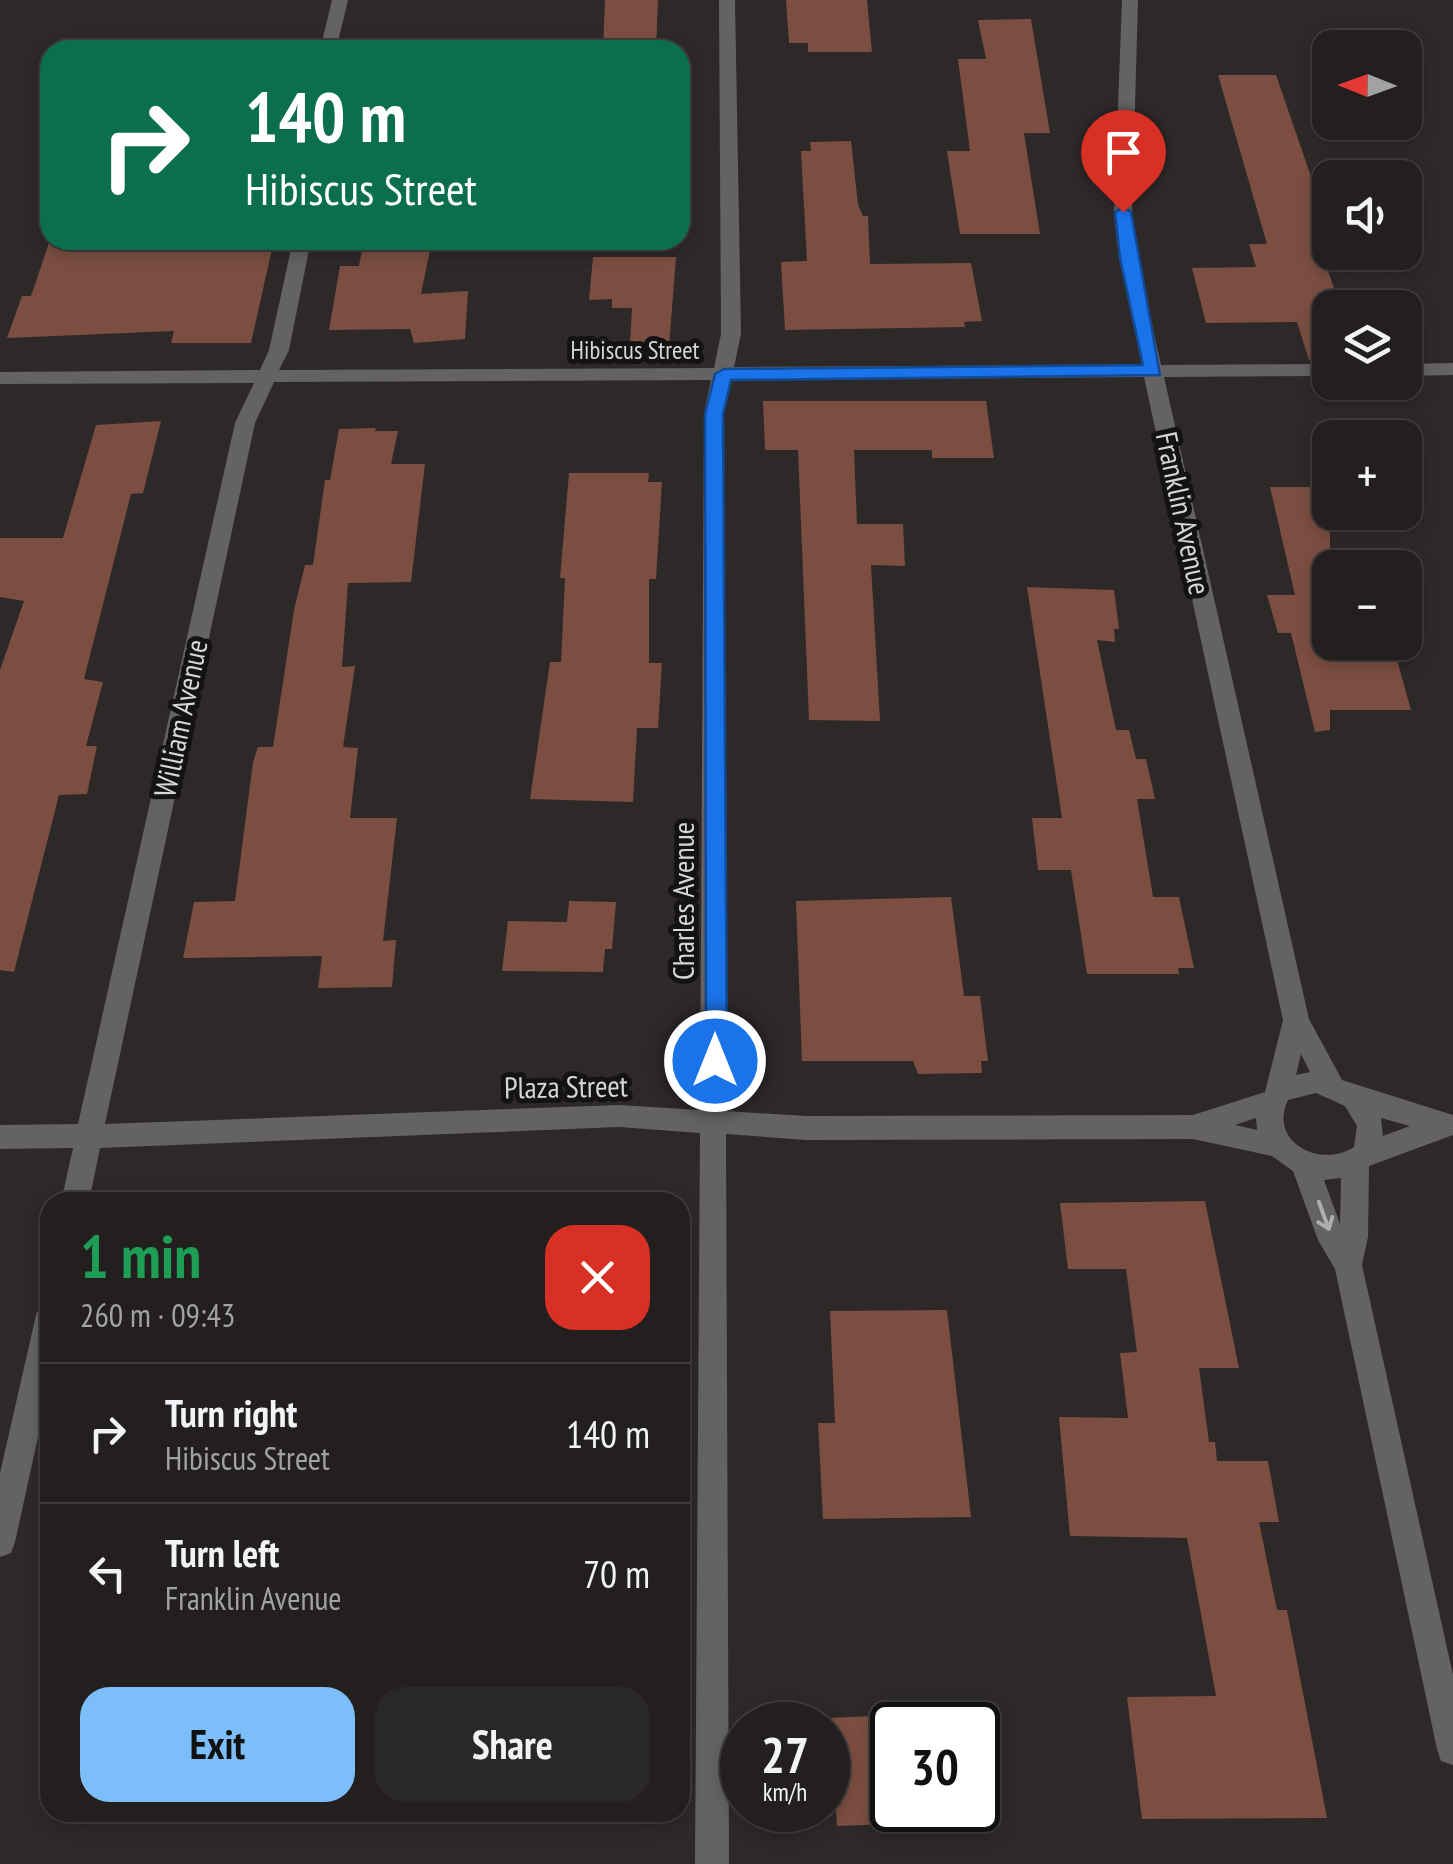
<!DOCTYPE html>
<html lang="en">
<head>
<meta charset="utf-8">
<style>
  :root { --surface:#221f1e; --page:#2a2727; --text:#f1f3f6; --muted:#a2a2a4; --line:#3f3d3c; --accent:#7cbef9 }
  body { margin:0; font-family:"PT Sans Narrow",sans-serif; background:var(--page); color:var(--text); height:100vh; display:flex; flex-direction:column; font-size:38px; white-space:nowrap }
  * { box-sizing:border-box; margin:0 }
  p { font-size:32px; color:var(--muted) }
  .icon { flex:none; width:55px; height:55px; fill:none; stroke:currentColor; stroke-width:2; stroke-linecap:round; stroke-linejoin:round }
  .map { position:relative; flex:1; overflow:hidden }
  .side { position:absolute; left:40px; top:1192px; width:650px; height:630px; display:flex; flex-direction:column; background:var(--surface); border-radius:30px; box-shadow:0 5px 15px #0003,0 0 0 2px var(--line) }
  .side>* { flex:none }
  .top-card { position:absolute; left:40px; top:40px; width:650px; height:210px; border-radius:30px; box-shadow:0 5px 15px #0003,0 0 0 2px var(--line); background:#0b6e4f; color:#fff; overflow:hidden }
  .needle { width:65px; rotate:271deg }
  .buttons { position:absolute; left:1312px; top:30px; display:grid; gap:20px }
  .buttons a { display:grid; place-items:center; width:110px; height:110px; border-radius:20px; background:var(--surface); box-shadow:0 5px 15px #0003,0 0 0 2px var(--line); font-size:50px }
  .speed { position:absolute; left:720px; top:1702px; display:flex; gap:20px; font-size:50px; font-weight:700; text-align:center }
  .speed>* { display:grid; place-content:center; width:130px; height:130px; border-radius:50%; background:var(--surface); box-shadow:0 5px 15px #0003,0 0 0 2px var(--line); line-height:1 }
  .speed small { font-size:25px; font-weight:400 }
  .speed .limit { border:5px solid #111; border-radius:15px; background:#fff; color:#111 }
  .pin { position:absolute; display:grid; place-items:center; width:85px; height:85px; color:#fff; margin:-102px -42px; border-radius:50% 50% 50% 0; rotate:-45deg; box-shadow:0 0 10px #0007 }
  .pin .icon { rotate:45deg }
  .me { position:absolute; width:110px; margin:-55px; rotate:0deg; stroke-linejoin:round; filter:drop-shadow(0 0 8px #0008) }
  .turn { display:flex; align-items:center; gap:35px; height:210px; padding:0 40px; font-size:45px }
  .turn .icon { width:130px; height:130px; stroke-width:2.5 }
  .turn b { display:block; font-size:70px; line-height:85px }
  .round { display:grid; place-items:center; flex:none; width:105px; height:105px; border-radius:30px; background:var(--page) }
  .summary { display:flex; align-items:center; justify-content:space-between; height:170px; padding:0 40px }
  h1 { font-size:60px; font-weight:700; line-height:75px; color:#1e9e55 }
  .action { display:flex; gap:20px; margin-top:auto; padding:20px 40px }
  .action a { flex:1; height:115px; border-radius:30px; background:var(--accent); color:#111; font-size:40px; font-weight:700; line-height:115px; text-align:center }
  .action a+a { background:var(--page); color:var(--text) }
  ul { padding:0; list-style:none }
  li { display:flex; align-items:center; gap:30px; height:140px; padding:0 40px; border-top:2px solid var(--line) }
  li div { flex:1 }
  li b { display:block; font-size:38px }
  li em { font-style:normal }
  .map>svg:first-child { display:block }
</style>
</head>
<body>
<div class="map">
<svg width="1453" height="1864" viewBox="0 0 1453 1864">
  <rect width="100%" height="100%" fill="#2d2928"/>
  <!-- building -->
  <g fill="#7b4e41">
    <path d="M605 0H658L656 49 603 50Z"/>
    <path d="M786 0H867L872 52H808V43H789Z"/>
    <path d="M1031 19 1050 133H1024L1040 234H960L947 151H970L958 59H986L978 20Z"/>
    <path d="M1218 75H1276L1326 220H1310L1341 308H1330V360H1309L1297 322 1206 323 1192 268 1256 267 1249 244H1267Z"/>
    <path d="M851 141 858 205 863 216H868L870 264 971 263 982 321 964 322 965 327 785 330 781 262 807 261 801 151H811L810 142Z"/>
    <path d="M50 240H274L251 343H171L174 331 7 338 22 296H31Z"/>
    <path d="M364 240H432L421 294 468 291 465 339 414 343 410 329 329 330 340 266H359Z"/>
    <path d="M593 257H676L669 346 630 345 632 308H612V299L589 300Z"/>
    <path d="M763 401H986L994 458H932V450H854L857 524H903L905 566 871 565 880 721 809 720 798 450H765Z"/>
    <path d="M161 421 143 493 131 494 84 679 103 682 86 746H97L87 794 59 795 14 972 0 970V670L24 601 0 597V538H63L96 425Z"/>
    <path d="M376 428 375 431H398L391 464H425L411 582 348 583 342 667 355 666 343 747 358 748 350 818H397L383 941 396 940 392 987 318 988 322 956 183 958 194 902 235 901 253 762 258 747H273L294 610 305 565H313L325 480H330L339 429Z"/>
    <path d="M569 473H649L648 482H662L656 579H649V663H662L658 728H637L633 802 530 799 550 662H561L565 578H560Z"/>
    <path d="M1270 487H1330V660H1397L1411 710H1330V730L1315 732 1291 633H1278L1267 595H1295Z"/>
    <path d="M1027 587 1114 590 1119 629H1114L1115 642 1097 640 1116 730H1129L1136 759H1146L1155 799H1137L1153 897H1179L1194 968H1178L1179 974H1087L1071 870H1038L1032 818H1062Z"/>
    <path d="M951 897 964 996H980L988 1061H981L982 1073 918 1074 913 1061H802L796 901Z"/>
    <path d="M569 901 616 902 612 949H605L603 972 502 971 508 921 567 922Z"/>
    <path d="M1205 1201 1239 1368H1199L1209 1442H1215L1217 1461H1268L1279 1522H1259L1277 1610H1287L1327 1818 1142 1819 1127 1697 1216 1696 1187 1538 1070 1536 1059 1417 1128 1418 1120 1353 1137 1352 1126 1269H1068L1060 1203Z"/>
    <path d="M947 1310 971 1517 823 1519 818 1423H835L830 1311Z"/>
    <path d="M892 1715V1824L837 1826 830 1718Z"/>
  </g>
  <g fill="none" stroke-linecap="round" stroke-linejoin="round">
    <!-- minor -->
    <g fill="#646262" fill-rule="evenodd">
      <path d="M332 0H348L336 50H320Z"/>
      <path d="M719 0H735L741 334 734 367 1142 365 1119 258 1114 212 1122 0H1138L1132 212 1137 258 1161 365 1330 364V376L1164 377 1309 1019 1342 1080 1453 1115V1135L1369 1166 1368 1237 1362 1265 1453 1675V1765L1441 1761 1437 1749 1335 1269 1318 1240 1293 1171 1272 1156 1193 1139 806 1140 726 1134 729 1864H695L700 1133 619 1127 100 1148 89 1202H61L73 1148 0 1149V1125L78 1124 235 423 254 383 0 384V372L260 370 269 350 293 240H311L289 350 279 370 714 368 721 334ZM1144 377 1283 1020 1265 1092 1193 1115 806 1116 726 1111 724 414 731 380ZM711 380 704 414 700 1110 619 1105 105 1124 255 423 274 382ZM1301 1054 1310 1072 1296 1075ZM1316 1093 1345 1106 1357 1126 1354 1147C1320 1169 1268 1142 1288 1100ZM1256 1118 1257 1130 1235 1125ZM1381 1118 1410 1126 1383 1136ZM1341 1178 1340 1224 1324 1180Z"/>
      <path d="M1453 363V375L1405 376V364Z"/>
      <path d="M50 1302V1382L15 1542 11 1553 0 1557V1473L36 1315 40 1306Z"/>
    </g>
  </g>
  <!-- one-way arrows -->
  <defs><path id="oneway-shaft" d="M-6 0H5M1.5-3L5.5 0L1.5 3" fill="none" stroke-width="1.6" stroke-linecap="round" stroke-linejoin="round" transform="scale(2.5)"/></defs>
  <use stroke="#afadad" href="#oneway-shaft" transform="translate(1324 1216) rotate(70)"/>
  <!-- route -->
  <path fill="#1a73e8" stroke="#114b97" stroke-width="2.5" d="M1123 207 1131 212 1160 375 731 380 723 414 727 1061 715 1071 706 1068 705 414 715 374 724 369 1143 365 1120 258 1115 212Z"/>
  <g text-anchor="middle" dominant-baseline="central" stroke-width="10" stroke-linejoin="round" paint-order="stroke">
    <!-- far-street labels -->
    <g font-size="25" fill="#d8d5d5" stroke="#141212">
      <text x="635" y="350">Hibiscus Street</text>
    </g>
    <!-- street labels -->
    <g font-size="30" fill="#d8d5d5" stroke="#141212">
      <text transform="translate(1184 513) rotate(78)">Franklin Avenue</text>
      <text transform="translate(180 718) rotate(-78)">William Avenue</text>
      <text transform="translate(682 901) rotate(-90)">Charles Avenue</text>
      <text transform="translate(566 1086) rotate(-1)">Plaza Street</text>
    </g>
  </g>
</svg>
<div class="buttons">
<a><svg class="needle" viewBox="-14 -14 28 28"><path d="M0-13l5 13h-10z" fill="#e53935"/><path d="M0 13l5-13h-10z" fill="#a2a2a4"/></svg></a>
<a><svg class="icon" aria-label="sound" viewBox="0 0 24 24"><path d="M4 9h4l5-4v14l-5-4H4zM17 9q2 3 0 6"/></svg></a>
<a><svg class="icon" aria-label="layers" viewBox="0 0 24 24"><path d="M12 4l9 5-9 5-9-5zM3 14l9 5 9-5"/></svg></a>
<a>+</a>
<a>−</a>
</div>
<div class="speed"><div>27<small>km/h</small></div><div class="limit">30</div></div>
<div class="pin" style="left:1123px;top:212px;background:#d93025"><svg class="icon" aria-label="arrive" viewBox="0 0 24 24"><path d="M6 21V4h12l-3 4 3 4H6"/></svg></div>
<svg class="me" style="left:715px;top:1061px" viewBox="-20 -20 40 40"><circle r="17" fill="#1a73e8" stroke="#fff" stroke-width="3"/><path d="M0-11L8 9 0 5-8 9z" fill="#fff"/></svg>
<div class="top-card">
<div class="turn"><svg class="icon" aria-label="right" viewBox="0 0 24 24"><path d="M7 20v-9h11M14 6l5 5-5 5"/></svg><div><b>140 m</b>Hibiscus Street</div></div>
</div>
<section class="side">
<div class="summary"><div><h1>1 min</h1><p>260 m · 09:43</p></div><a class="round" style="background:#d93025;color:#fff"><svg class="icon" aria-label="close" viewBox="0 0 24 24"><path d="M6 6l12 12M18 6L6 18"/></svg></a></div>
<ul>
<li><svg class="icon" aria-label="right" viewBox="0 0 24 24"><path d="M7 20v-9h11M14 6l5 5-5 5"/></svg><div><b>Turn right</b><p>Hibiscus Street</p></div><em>140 m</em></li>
<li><svg class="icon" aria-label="left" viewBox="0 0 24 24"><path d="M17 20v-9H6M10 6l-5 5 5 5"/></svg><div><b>Turn left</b><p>Franklin Avenue</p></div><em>70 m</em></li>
</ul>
<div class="action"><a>Exit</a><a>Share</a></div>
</section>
</div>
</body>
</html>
